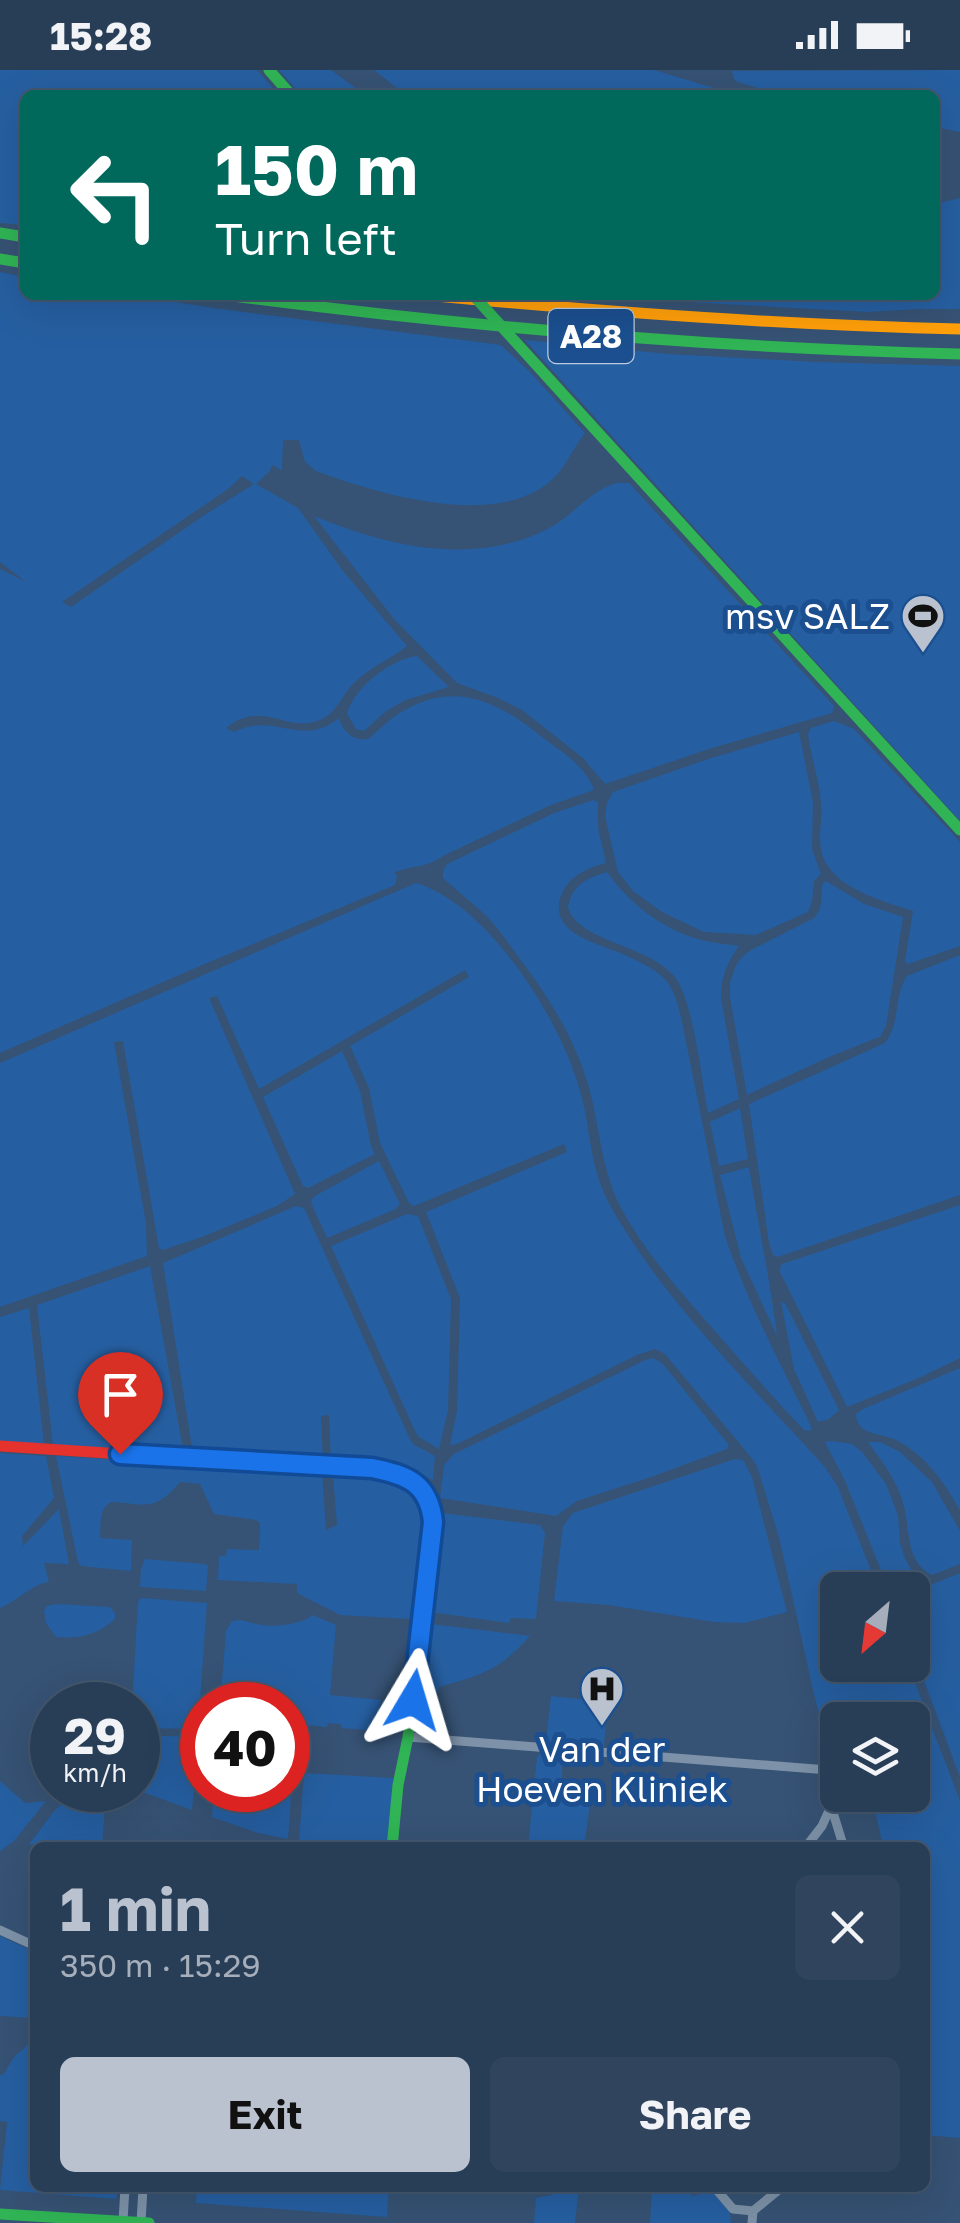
<!DOCTYPE html>
<html lang="en">
<head>
<meta charset="utf-8">
<style>
  :root { --surface:#283e57; --page:#30455d; --text:#f1f3f6; --muted:#a5aeba; --line:#44576d; --accent:#b9c2ce }
  body { margin:0; font-family:"Golos Text",sans-serif; background:var(--page); color:var(--text); height:100vh; display:flex; flex-direction:column; font-size:38px; white-space:nowrap }
  * { box-sizing:border-box; margin:0 }
  p { font-size:32px; color:var(--muted) }
  .icon { flex:none; width:55px; height:55px; fill:none; stroke:currentColor; stroke-width:2; stroke-linecap:round; stroke-linejoin:round }
  .map { position:relative; flex:1; overflow:hidden }
  .sheet { position:absolute; left:30px; top:1772px; width:900px; height:350px; display:flex; flex-direction:column; background:var(--surface); border-radius:15px; box-shadow:0 10px 40px #0002,0 0 0 2px var(--line) }
  .sheet>* { flex:none }
  .guide { position:absolute; left:20px; top:20px; width:920px; height:210px; border-radius:15px; box-shadow:0 10px 40px #0002,0 0 0 2px var(--line); background:#00695c; color:#fff; overflow:hidden }
  .needle { width:65px; rotate:208deg }
  .buttons { position:absolute; left:820px; top:1502px; display:grid; gap:20px }
  .buttons a { display:grid; place-items:center; width:110px; height:110px; border-radius:15px; background:var(--surface); box-shadow:0 10px 40px #0002,0 0 0 2px var(--line); font-size:50px }
  .speed { position:absolute; left:30px; top:1612px; display:flex; gap:20px; font-size:50px; font-weight:700; text-align:center }
  .speed>* { display:grid; place-content:center; width:130px; height:130px; border-radius:50%; background:var(--surface); box-shadow:0 10px 40px #0002,0 0 0 2px var(--line); line-height:1 }
  .speed small { font-size:25px; font-weight:400 }
  .speed .limit { border:15px solid #d22; background:#fff; color:#111 }
  .pin { position:absolute; display:grid; place-items:center; width:85px; height:85px; color:#fff; margin:-102px -42px; border-radius:50% 50% 50% 0; rotate:-45deg; box-shadow:0 0 10px #0007 }
  .pin .icon { rotate:45deg }
  .me { position:absolute; width:110px; margin:-55px; rotate:7deg; stroke-linejoin:round; filter:drop-shadow(0 0 8px #0008) }
  .turn { display:flex; align-items:center; gap:35px; height:210px; padding:0 30px; font-size:45px }
  .turn .icon { width:130px; height:130px; stroke-width:2.5 }
  .turn b { display:block; font-size:70px; line-height:85px }
  .round { display:grid; place-items:center; flex:none; width:105px; height:105px; border-radius:15px; background:var(--page) }
  .overview { display:flex; align-items:center; justify-content:space-between; height:170px; padding:0 30px }
  h1 { font-size:60px; font-weight:700; line-height:75px; color:var(--accent) }
  .button { display:flex; gap:20px; margin-top:auto; padding:20px 30px }
  .button a { flex:1; height:115px; border-radius:15px; background:var(--accent); color:#111; font-size:40px; font-weight:700; line-height:115px; text-align:center }
  .button a+a { background:var(--page); color:var(--text) }
  .status { display:flex; justify-content:space-between; align-items:center; height:70px; padding:0 50px; background:var(--surface); direction:ltr }
  .status svg { height:28px; fill:currentColor }
  .map>svg:first-child { display:block }
</style>
</head>
<body>
<div class="status"><b>15:28</b><svg viewBox="0 0 49 12"><path d="M0 12V9h3v3zM5 12V6h3v6zM10 12V3h3v9zM15 12V0h3v12zM26 1h20v11H26zM47 4h2v5h-2z"/></svg></div>
<div class="map">
<svg width="960" height="2153" viewBox="0 0 960 2153">
  <rect width="100%" height="100%" fill="#365274"/>
  <!-- green -->
  <g fill="#265fa1" fill-rule="evenodd">
    <path d="M0 0H257L279 25H25V155L0 153Z"/>
    <path d="M279 0H331L365 25H301Z"/>
    <path d="M374 0H654L734 24 406 25Z"/>
    <path d="M960 0V62L935 57V25H782L738 12 734 9 732 1Z"/>
    <path d="M960 128V239H919L868 242 561 225H935V134Z"/>
    <path d="M0 202 25 207V225H131L213 238 501 275 530 302 585 363C574 377 566 396 554 408 499 461 378 424 316 401L305 392 299 370H283L282 401 273 395 269 402 256 414 298 438 343 501 407 576C391 589 370 597 355 612 341 625 337 645 317 651 284 662 263 629 226 658L234 662C276 641 300 679 339 648 343 662 353 671 368 669 378 661 387 651 398 644 455 608 499 632 546 670 565 684 586 697 594 720L551 735 443 786C423 800 413 794 394 803L397 806 395 815 200 896 0 983V499L26 512 0 492ZM242 406 254 414 203 446 71 537 62 532 228 419Z"/>
    <path d="M525 270 669 284 816 292 960 296V751Z"/>
    <path d="M616 413H629L834 636 832 643 709 679 605 714 583 688 522 640 498 628 457 613 394 549 314 446C389 477 477 498 553 456 576 442 589 422 616 413Z"/>
    <path d="M417 586 449 617 405 630 385 642 364 661 356 659 347 644C353 618 391 589 417 586Z"/>
    <path d="M834 651 854 659 960 772V876L908 894 905 891 913 841C883 831 827 817 821 779 818 764 823 748 821 733 819 709 811 687 808 664L811 658Z"/>
    <path d="M799 662 813 732 812 779 821 804 814 811 812 832 808 842 756 865 704 862 662 842 633 821 618 802 605 746 607 733 613 722 708 689Z"/>
    <path d="M593 730 598 732V758L606 793C587 798 571 805 562 823 546 861 593 872 618 882 632 888 648 895 659 904 675 916 678 935 682 952L725 1166C747 1232 781 1294 811 1356L812 1360 810 1361 804 1360C771 1325 739 1289 707 1252 675 1216 643 1179 620 1136 601 1098 600 1058 589 1018 575 968 548 926 517 885 507 871 496 855 483 843 470 831 456 820 443 808V801L447 794 554 743Z"/>
    <path d="M607 802C628 832 662 859 698 869 712 873 726 874 739 876 727 893 721 906 721 928L739 1029 708 1043C702 1011 693 930 675 907 648 874 577 872 568 837 572 815 587 808 607 802Z"/>
    <path d="M826 811 864 834 903 847 886 956 880 967 874 969 829 987 747 1025 730 927V913L736 895 743 886 751 880 814 848C823 839 821 827 822 815Z"/>
    <path d="M416 813C488 834 561 950 580 1021 588 1047 589 1076 597 1103 602 1122 612 1140 623 1157 675 1242 757 1322 824 1396L837 1415 879 1520H838V1595H908L960 1731V2068L925 2065V1778L883 1777 875 1740 844 1742 840 1725H912V1650H838L837 1713 814 1624 779 1467 757 1396 750 1386 665 1284 655 1279 637 1285 457 1374 450 1375 457 1341 460 1228 426 1142 567 1082 564 1074 414 1136 409 1133 380 1073 369 1018 350 976 469 907 465 900 259 1019 217 926 209 928 295 1124 277 1136 202 1167 163 1180 159 1178 123 971 114 972 146 1153 147 1186 0 1237V993Z"/>
    <path d="M960 885V1125L778 1187 773 1185 769 1173 749 1034 885 973C901 953 893 926 907 906Z"/>
    <path d="M342 981 360 1021 371 1076 375 1084 308 1118 303 1116 263 1027Z"/>
    <path d="M740 1038 748 1089 719 1096 710 1052Z"/>
    <path d="M379 1091 400 1134 396 1139 327 1168 311 1133 313 1127Z"/>
    <path d="M749 1097C758 1154 770 1209 777 1266L741 1188 720 1105Z"/>
    <path d="M960 1135V1288L919 1308 847 1337 779 1200 782 1194Z"/>
    <path d="M296 1136 304 1138 409 1367 413 1374 435 1386 433 1410C401 1393 366 1394 331 1392L329 1345 321 1346 323 1391 193 1384 163 1193Z"/>
    <path d="M407 1144 418 1146 451 1229 448 1340 439 1379 419 1367 416 1363 331 1176Z"/>
    <path d="M150 1196 184 1384 53 1375 37 1235Z"/>
    <path d="M781 1232 785 1233 839 1340 829 1349 818 1352 794 1299Z"/>
    <path d="M29 1238 44 1375 0 1372V1247Z"/>
    <path d="M653 1288 662 1293 729 1375 727 1379 654 1406 577 1431 556 1446 440 1428 444 1395 454 1384 645 1290Z"/>
    <path d="M960 1298V1441C946 1414 926 1386 898 1371 882 1362 857 1367 856 1344L863 1339Z"/>
    <path d="M832 1371 852 1374 862 1382 886 1414 898 1445 900 1473 904 1486 917 1511 889 1520 845 1411 825 1372Z"/>
    <path d="M868 1372H880L900 1382 932 1412 960 1461V1494L932 1505C902 1490 912 1453 901 1427 894 1406 880 1389 868 1372Z"/>
    <path d="M0 1383 46 1386 54 1428 22 1466 23 1476 59 1439 69 1494 44 1493 49 1512C30 1515 18 1531 0 1538Z"/>
    <path d="M56 1386 322 1402 326 1460 337 1455 333 1405 336 1403C358 1404 388 1400 407 1414 436 1435 422 1514 419 1546L410 1549 340 1545 297 1523V1514L218 1510 219 1486H226L227 1479 259 1480 260 1453 256 1450 214 1444 200 1414 180 1412C155 1442 147 1434 111 1432 98 1440 101 1454 100 1468L132 1470 131 1501 81 1496 78 1492Z"/>
    <path d="M735 1389 743 1390 752 1407 787 1542 744 1553 714 1552 609 1535 554 1531 563 1456 573 1443Z"/>
    <path d="M441 1443 540 1455 545 1463 536 1549 511 1548 509 1553 430 1542Z"/>
    <path d="M145 1489 205 1494 208 1496 206 1521 140 1517 141 1499Z"/>
    <path d="M960 1503V1707L913 1581V1522Z"/>
    <path d="M141 1528 207 1533 198 1659 138 1658V1635H132L138 1532Z"/>
    <path d="M57 1534 110 1537 115 1543V1549C97 1565 80 1569 56 1567L46 1553 44 1541 47 1536Z"/>
    <path d="M313 1545 336 1555 330 1625 381 1630 378 1661 342 1658 341 1654 328 1653 327 1657 288 1653V1635H220L226 1561 232 1551C243 1549 246 1552 256 1554 272 1558 300 1555 313 1545Z"/>
    <path d="M431 1554 530 1566C497 1602 483 1604 439 1617L428 1653 415 1655 428 1557Z"/>
    <path d="M551 1626 588 1630 604 1638 606 1646 604 1678 548 1674 546 1671Z"/>
    <path d="M138 1665 196 1667 198 1670 192 1740 137 1720Z"/>
    <path d="M541 1682 562 1684V1714L592 1720 584 1777H528L537 1687Z"/>
    <path d="M288 1700 293 1702 288 1769 258 1763 212 1747 214 1720H288Z"/>
    <path d="M304 1703 393 1708 388 1777H336L299 1771Z"/>
    <path d="M0 1711 25 1733 46 1731 14 1771 0 1781Z"/>
    <path d="M87 1720H106L102 1777 29 1774C49 1751 55 1730 87 1720Z"/>
    <path d="M0 1866 35 1882V1948L0 1946Z"/>
    <path d="M35 1958V2118H118L116 2129 0 2120 7 2052 0 2051V2005H3C8 1998 11 1990 17 1984 28 1975 32 1972 35 1958Z"/>
    <path d="M197 2118H389L387 2147 196 2133Z"/>
    <path d="M562 2118H579L575 2153H534L536 2128 551 2125Z"/>
    <path d="M652 2118H686L692 2126 711 2121 730 2142 731 2153H650Z"/>
  </g>
  <g fill="none" stroke-linecap="round" stroke-linejoin="round">
    <!-- street -->
    <g stroke="#7d92a8" stroke-width="9">
      <path d="M408 1667 828 1700 832 1708 831 1736 844 1778"/>
      <path d="M805 1778 822 1756 831 1736"/>
      <path d="M0 1860 35 1876"/>
      <path d="M715 2118 733 2139 753 2141"/>
      <path d="M123 2151 125 2118"/>
      <path d="M141 2152 143 2118"/>
      <path d="M752 2153 753 2141 781 2118"/>
    </g>
    <!-- fast -->
    <g stroke="#30b455" stroke-width="11">
      <path d="M269 0 291 25"/>
      <path d="M0 163 25 167"/>
      <path d="M0 189 25 193"/>
      <path d="M225 225C469 257 714 278 960 284"/>
      <path d="M551 311 960 760"/>
      <path d="M392 1778 398 1715 408 1667 431 1471"/>
      <path d="M0 2144 149 2153"/>
    </g>
    <!-- slow -->
    <path stroke="#ff9f0a" stroke-width="11" d="M425 225C603 242 781 255 960 259"/>
    <!-- jam -->
    <path stroke="#e5322d" stroke-width="11" d="M0 1376 384 1401C425 1412 435 1431 431 1471"/>
    <!-- fast-bridge -->
    <path stroke="#30b455" stroke-width="11" d="M473 225 551 311"/>
  </g>
  <g fill="none" stroke-linecap="round" stroke-linejoin="round">
    <defs>
      <path id="route" d="M120 1384 372 1398C407 1405 429 1413 433 1452L413 1630"/>
    </defs>
    <!-- route casing -->
    <use href="#route" stroke="#114b97" stroke-width="25"/>
    <!-- route -->
    <use href="#route" stroke="#1a73e8" stroke-width="18"/>
  </g>
  <!-- icons -->
  <defs>
    <symbol id="stadium-pin" viewBox="-11 -11 22 30"><path d="M0 17L-7.5 6A9.5 9.5 0 1 1 7.5 6Z" fill="#b9c2ce" stroke="#1b4f8f"/><path d="M0-5a6.5 5 0 1 0 0 10a6.5 5 0 1 0 0-10ZM-3.5-1.8h7v3.6h-7Z" fill="#111"/></symbol>
    <symbol id="hospital-pin" viewBox="-11 -11 22 30"><path d="M0 17L-7.5 6A9.5 9.5 0 1 1 7.5 6Z" fill="#b9c2ce" stroke="#1b4f8f"/><path d="M-5-5h3v3.5h4V-5h3V5h-3V1.5h-4V5h-3Z" fill="#111"/></symbol>
  </defs>
  <g fill-rule="evenodd">
    <use href="#stadium-pin" x="898" y="521" width="50" height="68"/>
    <use href="#hospital-pin" x="577" y="1594" width="50" height="68"/>
  </g>
  <g text-anchor="middle" dominant-baseline="central" stroke-width="10" stroke-linejoin="round" paint-order="stroke">
    <!-- shield labels -->
    <rect fill="#1b4f8f" stroke="#bbcadd" stroke-width="2.5" x="548.5" y="239" width="85" height="54" rx="8"/>
    <g font-size="32" font-weight="bold" fill="#fff">
      <text x="591" y="266">A28</text>
    </g>
    <!-- poi labels -->
    <g font-size="35" fill="#fff" stroke="#1b4f8f" text-anchor="end">
      <text x="890" y="546">msv SALZ</text>
      <text x="602" y="1679" text-anchor="middle">Van der<tspan x="602" dy="40">Hoeven Kliniek</tspan></text>
    </g>
  </g>
</svg>
<div class="buttons">
<a><svg class="needle" viewBox="-14 -14 28 28"><path d="M0-13l5 13h-10z" fill="#e53935"/><path d="M0 13l5-13h-10z" fill="#a5aeba"/></svg></a>
<a><svg class="icon" aria-label="layers" viewBox="0 0 24 24"><path d="M12 4l9 5-9 5-9-5zM3 14l9 5 9-5"/></svg></a>
</div>
<div class="speed"><div>29<small>km/h</small></div><div class="limit">40</div></div>
<div class="pin" style="left:120px;top:1384px;background:#d93025"><svg class="icon" aria-label="arrive" viewBox="0 0 24 24"><path d="M6 21V4h12l-3 4 3 4H6"/></svg></div>
<svg class="me" style="left:413px;top:1630px" viewBox="-20 -20 40 40"><path d="M0-17L14 15 0 8-14 15z" fill="#1a73e8" stroke="#fff" stroke-width="4"/></svg>
<div class="guide">
<div class="turn"><svg class="icon" aria-label="left" viewBox="0 0 24 24"><path d="M17 20v-9H6M10 6l-5 5 5 5"/></svg><div><b>150 m</b>Turn left</div></div>
</div>
<section class="sheet">
<div class="overview"><div><h1>1 min</h1><p>350 m · 15:29</p></div><a class="round"><svg class="icon" aria-label="close" viewBox="0 0 24 24"><path d="M6 6l12 12M18 6L6 18"/></svg></a></div>
<div class="button"><a>Exit</a><a>Share</a></div>
</section>
</div>
</body>
</html>
